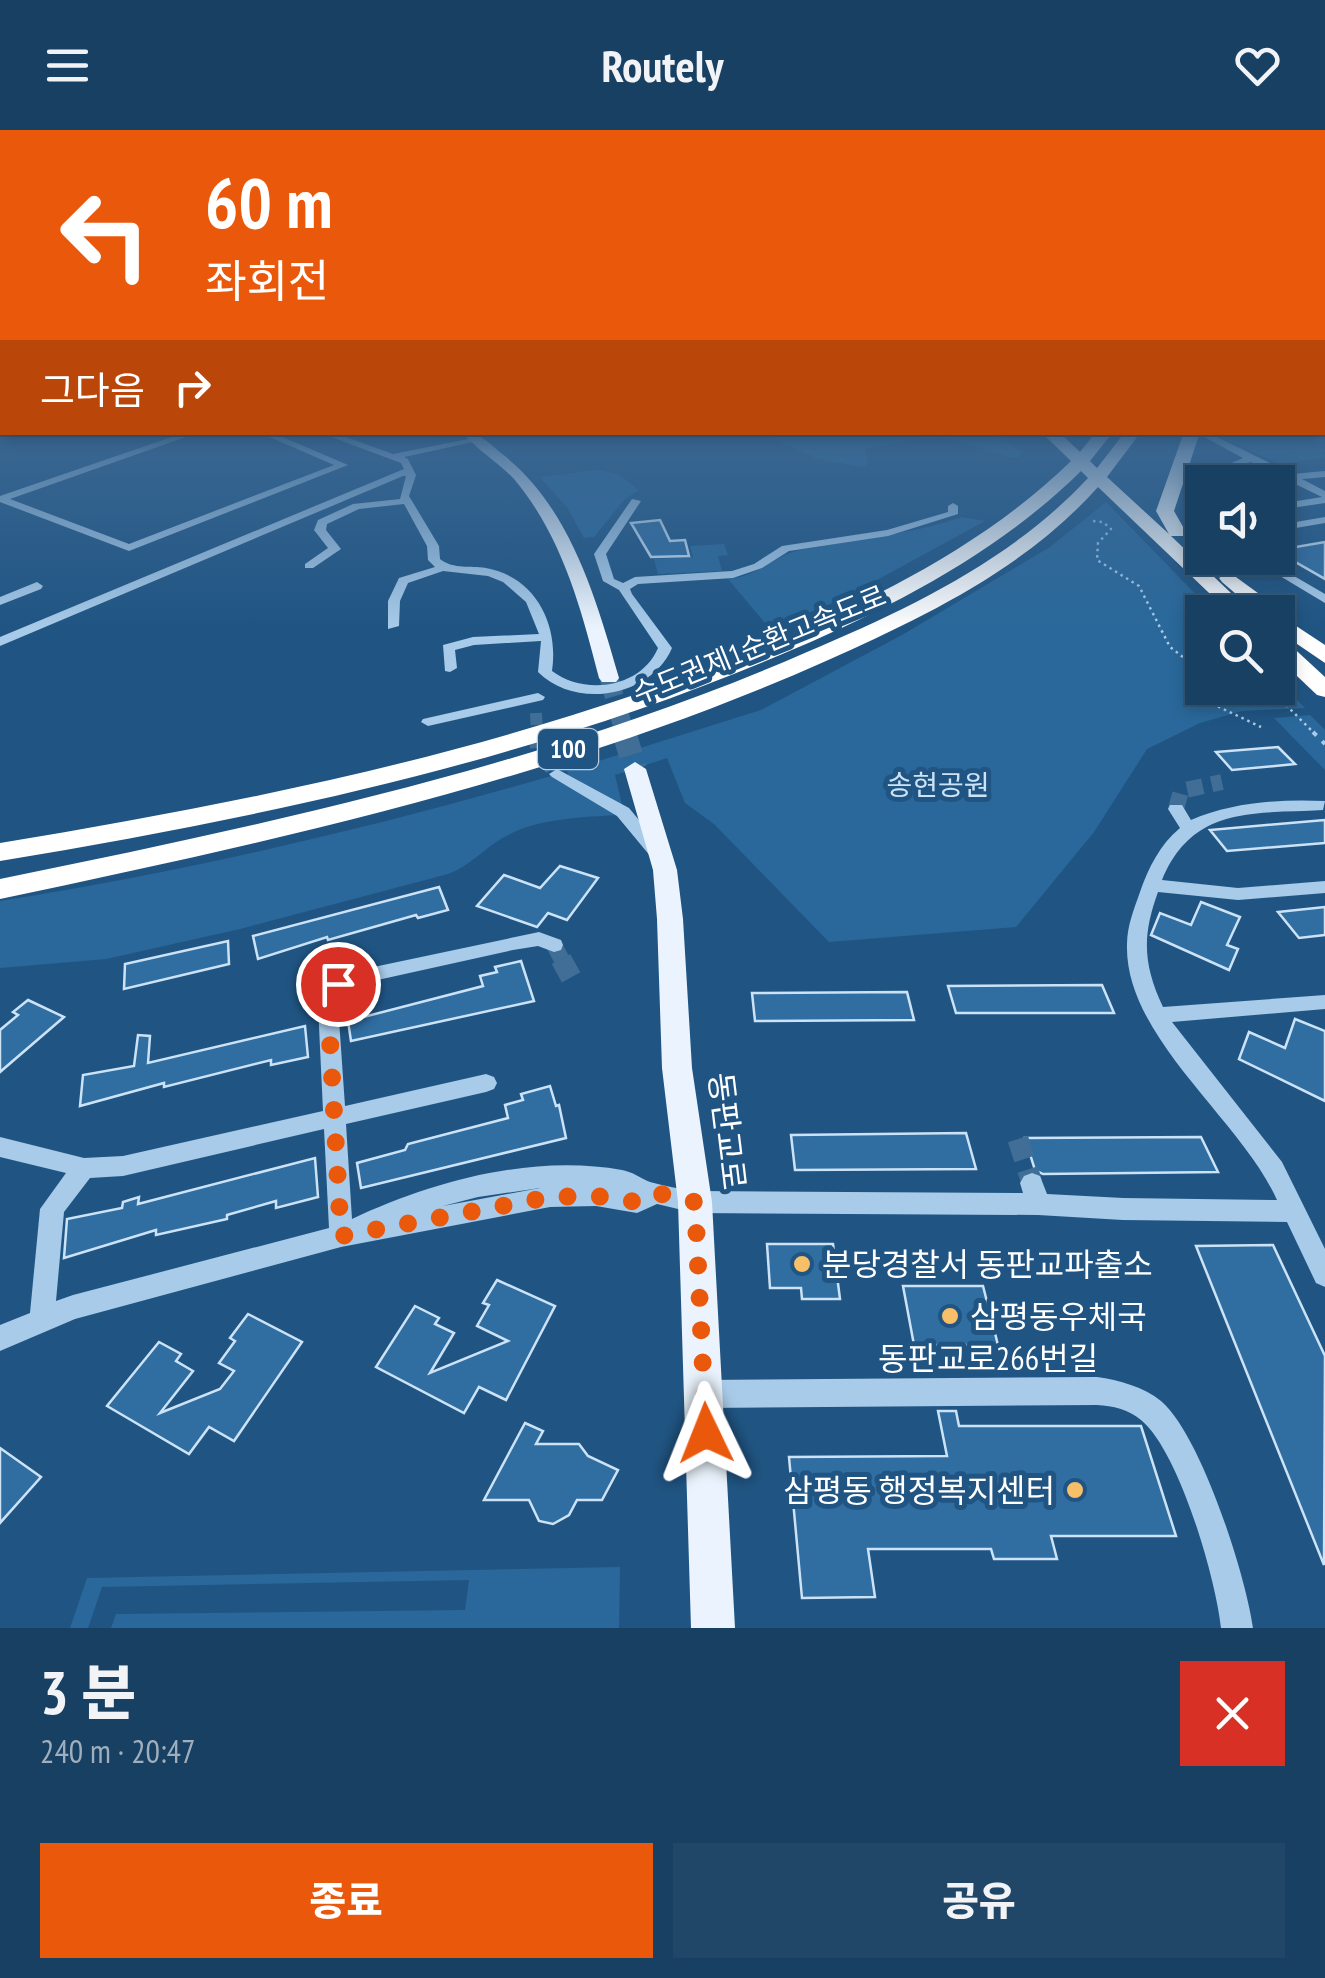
<!DOCTYPE html>
<html lang="ko">
<head>
<meta charset="utf-8">
<style>
  :root { --surface:#184062; --page:#214768; --text:#f1f3f6; --muted:#9fafbe; --line:#365977; --accent:#ea580c }
  body { margin:0; font-family:"PT Sans Narrow","Noto Sans KR",sans-serif; background:var(--page); color:var(--text); height:100vh; display:flex; flex-direction:column; font-size:38px; white-space:nowrap }
  * { box-sizing:border-box; margin:0 }
  p { font-size:32px; color:var(--muted) }
  .icon { flex:none; width:55px; height:55px; fill:none; stroke:currentColor; stroke-width:2; stroke-linecap:round; stroke-linejoin:round }
  .map { position:relative; height:1498px; overflow:hidden }
  .details { display:flex; flex-direction:column; background:var(--surface); flex:1 }
  .details>* { flex:none }
  .guide { position:absolute; left:0px; top:0px; width:1325px; height:305px; box-shadow:0 5px 15px #0003,0 0 0 2px var(--line); background:#ea580c; color:#fff; overflow:hidden }
  .fabs { position:absolute; left:1185px; top:335px; display:grid; gap:20px }
  .fabs a { display:grid; place-items:center; width:110px; height:110px; border-radius:0px; background:var(--surface); box-shadow:0 5px 15px #0003,0 0 0 2px var(--line); font-size:50px }
  .pin { position:absolute; display:grid; place-items:center; width:85px; height:85px; color:#fff; margin:-42px; border:5px solid #fff; border-radius:50%; box-shadow:0 2px 10px #0007 }
  .me { position:absolute; width:110px; margin:-55px; rotate:358deg; stroke-linejoin:round; filter:drop-shadow(0 0 8px #0008) }
  .turn { display:flex; align-items:center; gap:35px; height:210px; padding:0 40px; font-size:45px }
  .turn .icon { width:130px; height:130px; stroke-width:2.5 }
  .turn b { display:block; font-size:70px; line-height:85px }
  .then { display:flex; align-items:center; height:95px; padding:0 40px; background:#0003; gap:20px; font-size:38px }
  .round { display:grid; place-items:center; flex:none; width:105px; height:105px; border-radius:0px; background:var(--page) }
  .headline { display:flex; align-items:center; justify-content:space-between; height:170px; padding:0 40px }
  h1 { font-size:60px; font-weight:800; line-height:75px }
  .primary-button { display:flex; gap:20px; margin-top:auto; padding:20px 40px }
  .primary-button a { flex:1; height:115px; border-radius:0px; background:var(--accent); color:#fff; font-size:40px; font-weight:800; line-height:115px; text-align:center }
  .primary-button a+a { background:var(--page); color:var(--text) }
  header { display:flex; justify-content:space-between; align-items:center; height:130px; padding:0 40px; background:var(--surface); font-size:45px; font-weight:800 }
  .map>svg:first-child { display:block }
</style>
</head>
<body>
<header><svg class="icon" aria-label="menu" viewBox="0 0 24 24"><path d="M4 6h16M4 12h16M4 18h16"/></svg>Routely<svg class="icon" aria-label="heart" viewBox="0 0 24 24"><path d="M12 20l-8-8c-3-5 5-10 8-4 3-6 11-1 8 4z"/></svg></header>
<div class="map">
<svg width="1325" height="1498" viewBox="0 0 1325 1498">
  <rect width="100%" height="100%" fill="#205583"/>
  <!-- green -->
  <g fill="#2a689b">
    <path d="M1323 289 1325 328 1280 334 1212 304 1322 302Z"/>
    <path d="M773 303H993L1023 323 1017 328C995 325 976 316 955 310 927 304 893 315 865 319L868 333 864 337 818 329 774 309Z"/>
    <path d="M599 340 618 344 639 360 625 369 594 407 584 408 568 379 540 347Z"/>
    <path d="M1106 372 1213 482H1202V558H1278V550L1305 578 1242 581 1200 593 1147 619 1094 702 1016 797 829 812 714 694 685 673 667 628 615 645 622 675 569 647 567 641 761 580 902 505 1050 417Z"/>
    <path d="M962 387 985 391 844 468 770 499 728 449C757 447 774 426 800 420 855 409 909 405 962 387Z"/>
    <path d="M724 414 728 425 718 426 722 441 658 444 654 429 693 427 690 416Z"/>
    <path d="M1310 585 1325 600V640L1274 588Z"/>
    <path d="M551 646 619 685C584 687 540 688 508 705 486 716 472 735 448 744L240 799 106 829 0 838V771C187 741 369 699 551 646Z"/>
    <path d="M620 1437 619 1498H111L116 1484 465 1480 469 1450 102 1457 88 1498H70L87 1448Z"/>
  </g>
  <!-- building -->
  <g fill="#306da0" stroke="#cce3f7" stroke-width="2.5">
    <path d="M660 390 670 411 685 410 689 426 651 427 631 393Z"/>
    <path d="M1325 412V449L1278 422V420Z"/>
    <path d="M1278 617 1295 634 1232 640 1216 622Z"/>
    <path d="M1325 690V713L1227 721 1210 700Z"/>
    <path d="M560 736 598 748 567 790 548 783 537 797 477 776 504 745 540 758Z"/>
    <path d="M439 757 448 780 418 788 416 785 328 810 327 807 258 829 253 806Z"/>
    <path d="M1201 772 1240 787 1227 815 1238 819 1229 840 1151 805 1160 783 1191 795Z"/>
    <path d="M1325 777V805L1299 808 1278 782Z"/>
    <path d="M228 811 229 834 124 859 125 834Z"/>
    <path d="M521 831 534 871 351 911 348 891 483 856 480 846 497 842 495 837Z"/>
    <path d="M1102 855 1114 883H956L948 856Z"/>
    <path d="M907 862 914 890 755 891 752 863Z"/>
    <path d="M28 870 64 887 0 942V900L18 885 13 882Z"/>
    <path d="M1295 889 1325 901V971L1239 929 1249 902 1285 918Z"/>
    <path d="M305 896 308 927 271 935V930L164 957V953L80 976 83 945 134 936 138 905 150 906 148 933Z"/>
    <path d="M550 956 556 976 559 975 566 1008 361 1058 357 1033 405 1020 408 1014 508 988 505 975 523 970 521 964Z"/>
    <path d="M966 1003 976 1039 795 1040 791 1005Z"/>
    <path d="M1201 1007 1218 1042 1043 1044 1035 1040 1025 1008Z"/>
    <path d="M315 1028 318 1067 276 1078V1071L227 1085V1089L156 1105V1100L64 1128 67 1089 122 1078 123 1072 139 1067 138 1074Z"/>
    <path d="M767 1114H833L840 1169H802L801 1158H770Z"/>
    <path d="M1273 1115 1325 1226 1324 1435 1196 1116Z"/>
    <path d="M497 1150 555 1176 506 1270 479 1257 464 1283 376 1237 415 1176 439 1188 435 1194 454 1203 430 1243 508 1211 477 1196 489 1175 483 1173Z"/>
    <path d="M903 1156H983L999 1219H983L982 1215H914Z"/>
    <path d="M248 1184 302 1212 234 1311 209 1297 189 1324 107 1276 159 1212 181 1224 176 1231 193 1241 160 1283 220 1259 234 1241 219 1233 235 1211 230 1208Z"/>
    <path d="M938 1281H956L959 1296H1141L1176 1406H1051L1057 1429H994L991 1419H868L875 1467 802 1468 789 1327 947 1326Z"/>
    <path d="M525 1293 543 1301 536 1314H579L588 1326 618 1340 602 1370H577L569 1385 553 1394 539 1391 529 1370H484Z"/>
    <path d="M0 1318 41 1347 0 1393Z"/>
  </g>
  <g fill="none" stroke-linecap="round" stroke-linejoin="round">
    <!-- minor-tunnel-far2 -->
    <path stroke="#416e96" stroke-width="12" stroke-dasharray="12 6" stroke-linecap="butt" d="M536 583 537 604"/>
    <!-- minor-tunnel-far1 -->
    <g stroke="#416e96" stroke-width="16" stroke-dasharray="16 9" stroke-linecap="butt">
      <path d="M537 602 538 618 557 644"/>
      <path d="M1176 679 1181 661 1222 652"/>
      <path d="M554 815 563 832"/>
    </g>
    <!-- minor-tunnel -->
    <g stroke="#416e96" stroke-width="21" stroke-dasharray="21 11" stroke-linecap="butt">
      <path d="M561 829 572 849"/>
      <path d="M1018 1009 1032 1053"/>
    </g>
    <!-- major-tunnel-far1 -->
    <path stroke="#416e96" stroke-width="19" stroke-dasharray="19 9" stroke-linecap="butt" d="M609 548 625 604"/>
    <!-- major-tunnel -->
    <path stroke="#416e96" stroke-width="24" stroke-dasharray="24 12" stroke-linecap="butt" d="M624 602 635 639"/>
    <!-- path-far1 -->
    <g stroke="#a8cbe9" stroke-width="2.5" stroke-dasharray="2.5 4" stroke-linecap="butt">
      <path d="M1093 391 1103 392 1111 399 1098 413 1097 430 1139 456 1170 517 1202 542"/>
      <path d="M1213 558 1217 576 1261 597"/>
      <path d="M1236 558 1248 573 1283 572 1315 604"/>
    </g>
    <!-- path -->
    <path stroke="#a8cbe9" stroke-width="4" stroke-dasharray="5 8" stroke-linecap="butt" d="M1313 602 1325 614"/>
    <!-- minor -->
    <g fill="#a8cbe9" fill-rule="evenodd">
      <path d="M186 302H200L10 369 129 414 334 335 258 302H271L348 335 129 421 0 372V366Z"/>
      <path d="M318 302H332L393 324 478 307V311L404 327 408 329 416 345 409 366 439 416 440 429C455 440 469 435 486 438 536 447 559 495 552 541 585 566 641 558 658 518L619 460 603 451 594 424 632 369 641 371 606 424 614 449 623 453 635 447 732 441 754 434 782 416 887 400 948 382V376L953 373 958 376V384L888 406 789 421 762 438 733 448 638 454 630 459 632 464 672 518C651 567 576 580 538 542L541 511 474 515 455 520 457 538 450 542 445 541 443 515 473 507 539 504 526 472 503 452 488 446 443 441 408 453 400 471 399 496 388 499V471L399 448 435 437 428 430 427 416 404 374 359 379 327 394 326 400 341 419 313 438H305V434L328 418 314 400 318 390 353 374 400 369 406 346H403L0 516V507L404 339 401 333Z"/>
      <path d="M1195 302H1207L1292 344 1325 341V347L1302 349 1325 361V373L1278 380V374L1322 367 1289 351 1252 352 1225 336 1243 328ZM1251 332 1279 346 1259 348 1238 336Z"/>
      <path d="M1325 387V393L1278 401V395Z"/>
      <path d="M1250 428H1263L1325 464V473Z"/>
      <path d="M37 452 43 456 41 459 0 475V467Z"/>
      <path d="M538 563 545 567 543 570 428 596 421 592 423 589Z"/>
      <path d="M557 639 629 678 663 719 666 723 663 727H651L617 686 552 647 549 644Z"/>
      <path d="M1325 671 1323 680C1254 684 1193 675 1162 750L1238 758 1325 751V763L1238 770 1158 762C1142 806 1143 834 1163 877L1325 865V879L1172 892 1282 1032 1325 1119V1157L1316 1153 1287 1092 1123 1090 1038 1085 695 1083 657 1074 637 1083 596 1076 550 1077 341 1117 75 1189 0 1221V1195L30 1183 40 1079 66 1043 0 1027V1007L84 1028 123 1026 323 981 318 875 325 854 350 842 539 802 561 810 563 815 561 820 554 822 538 816 513 820 355 855 341 863 338 875 345 976 486 944 494 947 497 953 494 959 486 962 346 994 352 1089C433 1051 532 1024 622 1040 633 1042 640 1048 650 1052 664 1056 680 1059 695 1061L1023 1063 1020 1053 1024 1046 1032 1043 1040 1046 1047 1064 1123 1068 1277 1070C1241 989 1124 907 1127 814 1127 796 1134 779 1140 762 1148 739 1160 714 1180 698L1168 679 1170 675H1182L1191 690C1233 672 1280 669 1325 671ZM324 999 329 1098 73 1165 56 1171 64 1082 90 1048 123 1046ZM540 1058 443 1076 478 1067Z"/>
      <path d="M1097 1247C1119 1250 1144 1257 1161 1271 1201 1305 1246 1446 1253 1498H1221C1216 1449 1179 1321 1141 1290 1128 1279 1113 1276 1097 1275L704 1278 694 1274 690 1264 694 1254 704 1250Z"/>
    </g>
    <!-- major -->
    <g fill="#ebf4fe" fill-rule="evenodd">
      <path d="M462 302C479 302 488 312 501 323 570 376 596 468 619 548L616 552H602L599 548C581 478 562 406 514 349 498 332 477 320 462 302Z"/>
      <path d="M635 632 646 639 677 740 683 789 692 938 712 1072 735 1498H691L678 1072 662 938 657 789 653 740 624 639Z"/>
    </g>
    <!-- highway -->
    <g fill="#fff" fill-rule="evenodd">
      <path d="M1041 302H1059L1080 322 1096 302H1113L1090 331 1097 338 1125 302H1141L1107 347 1169 404 1156 381 1184 302H1200L1174 381 1186 402 1184 406H1171L1251 482H1229L1098 357C1025 439 924 487 826 531 563 648 280 710 0 769V749C274 693 550 634 807 522 908 479 1012 430 1088 348L1081 341C997 424 887 480 780 525 531 631 265 687 0 731V713C259 670 517 618 761 517 871 471 984 416 1071 331Z"/>
      <path d="M1229 442 1277 477 1278 484 1325 515V533L1278 501V482H1257L1222 452 1219 448Z"/>
      <path d="M1278 509 1286 511 1325 547V567L1317 565 1278 528Z"/>
    </g>
  </g>
  <!-- sky -->
  <linearGradient id="sky" x2="0" y2="1"><stop stop-color="#122f48"/><stop offset="0.58" stop-color="#3c6893"/><stop offset="1" stop-color="#3c6893" stop-opacity="0"/></linearGradient>
  <rect width="1325" height="499" fill="url(#sky)"/>
  <g fill="none" stroke-linecap="round" stroke-linejoin="round">
    <!-- route -->
    <path stroke="#ea580c" stroke-width="18" stroke-dasharray="0 32.4" d="M338 854 329 864 328 875 341 1106 550 1067 596 1066 637 1072 657 1063 695 1072 706 1303"/>
  </g>
  <!-- markers -->
  <g fill="#f6bf68" stroke="#205583" stroke-width="4">
    <circle cx="802" cy="1134" r="10"/>
    <circle cx="950" cy="1186" r="10"/>
    <circle cx="1075" cy="1360" r="10"/>
  </g>
  <g text-anchor="middle" dominant-baseline="central" stroke-width="10" stroke-linejoin="round" paint-order="stroke">
    <!-- shield labels -->
    <rect fill="#205583" stroke="#bcccda" stroke-width="2.5" x="538" y="599" width="60" height="40" rx="8"/>
    <g font-size="25" font-weight="bold" fill="#fff">
      <text x="568" y="619">100</text>
    </g>
    <!-- street labels -->
    <g font-size="28" fill="#fff" stroke="#205583">
      <text transform="translate(759 514) rotate(-22)">수도권제1순환고속도로</text>
    </g>
    <!-- park labels -->
    <g font-size="28" fill="#cce3f7" stroke="#205583">
      <text x="938" y="654">송현공원</text>
    </g>
    <!-- near-street labels -->
    <g font-size="32" fill="#fff" stroke="#205583">
      <text transform="translate(728 1001) rotate(83)">동판교로</text>
      <text x="988" y="1228">동판교로266번길</text>
    </g>
    <!-- near-poi labels -->
    <g font-size="32" fill="#fff" stroke="#205583" text-anchor="start">
      <text x="822" y="1134">분당경찰서 동판교파출소</text>
      <text x="970" y="1186">삼평동우체국</text>
      <text x="1055" y="1360" text-anchor="end">삼평동 행정복지센터</text>
    </g>
  </g>
</svg>
<div class="fabs">
<a><svg class="icon" aria-label="sound" viewBox="0 0 24 24"><path d="M4 9h4l5-4v14l-5-4H4zM17 9q2 3 0 6"/></svg></a>
<a><svg class="icon" aria-label="search" viewBox="0 0 24 24"><circle cx="10" cy="10" r="6"/><path d="M15 15l6 6"/></svg></a>
</div>
<div class="pin" style="left:338px;top:854px;background:#d93025"><svg class="icon" aria-label="arrive" viewBox="0 0 24 24"><path d="M6 21V4h12l-3 4 3 4H6"/></svg></div>
<svg class="me" style="left:706px;top:1303px" viewBox="-20 -20 40 40"><path d="M0-17L14 15 0 8-14 15z" fill="#ea580c" stroke="#fff" stroke-width="4"/></svg>
<div class="guide">
<div class="turn"><svg class="icon" aria-label="left" viewBox="0 0 24 24"><path d="M17 20v-9H6M10 6l-5 5 5 5"/></svg><div><b>60 m</b>좌회전</div></div>
<div class="then">그다음<svg class="icon" aria-label="right" viewBox="0 0 24 24"><path d="M7 20v-9h11M14 6l5 5-5 5"/></svg></div>
</div>
</div>
<section class="details">
<div class="headline"><div><h1>3 분</h1><p>240 m · 20:47</p></div><a class="round" style="background:#d93025;color:#fff"><svg class="icon" aria-label="close" viewBox="0 0 24 24"><path d="M6 6l12 12M18 6L6 18"/></svg></a></div>
<div class="primary-button"><a>종료</a><a>공유</a></div>
</section>
</body>
</html>
